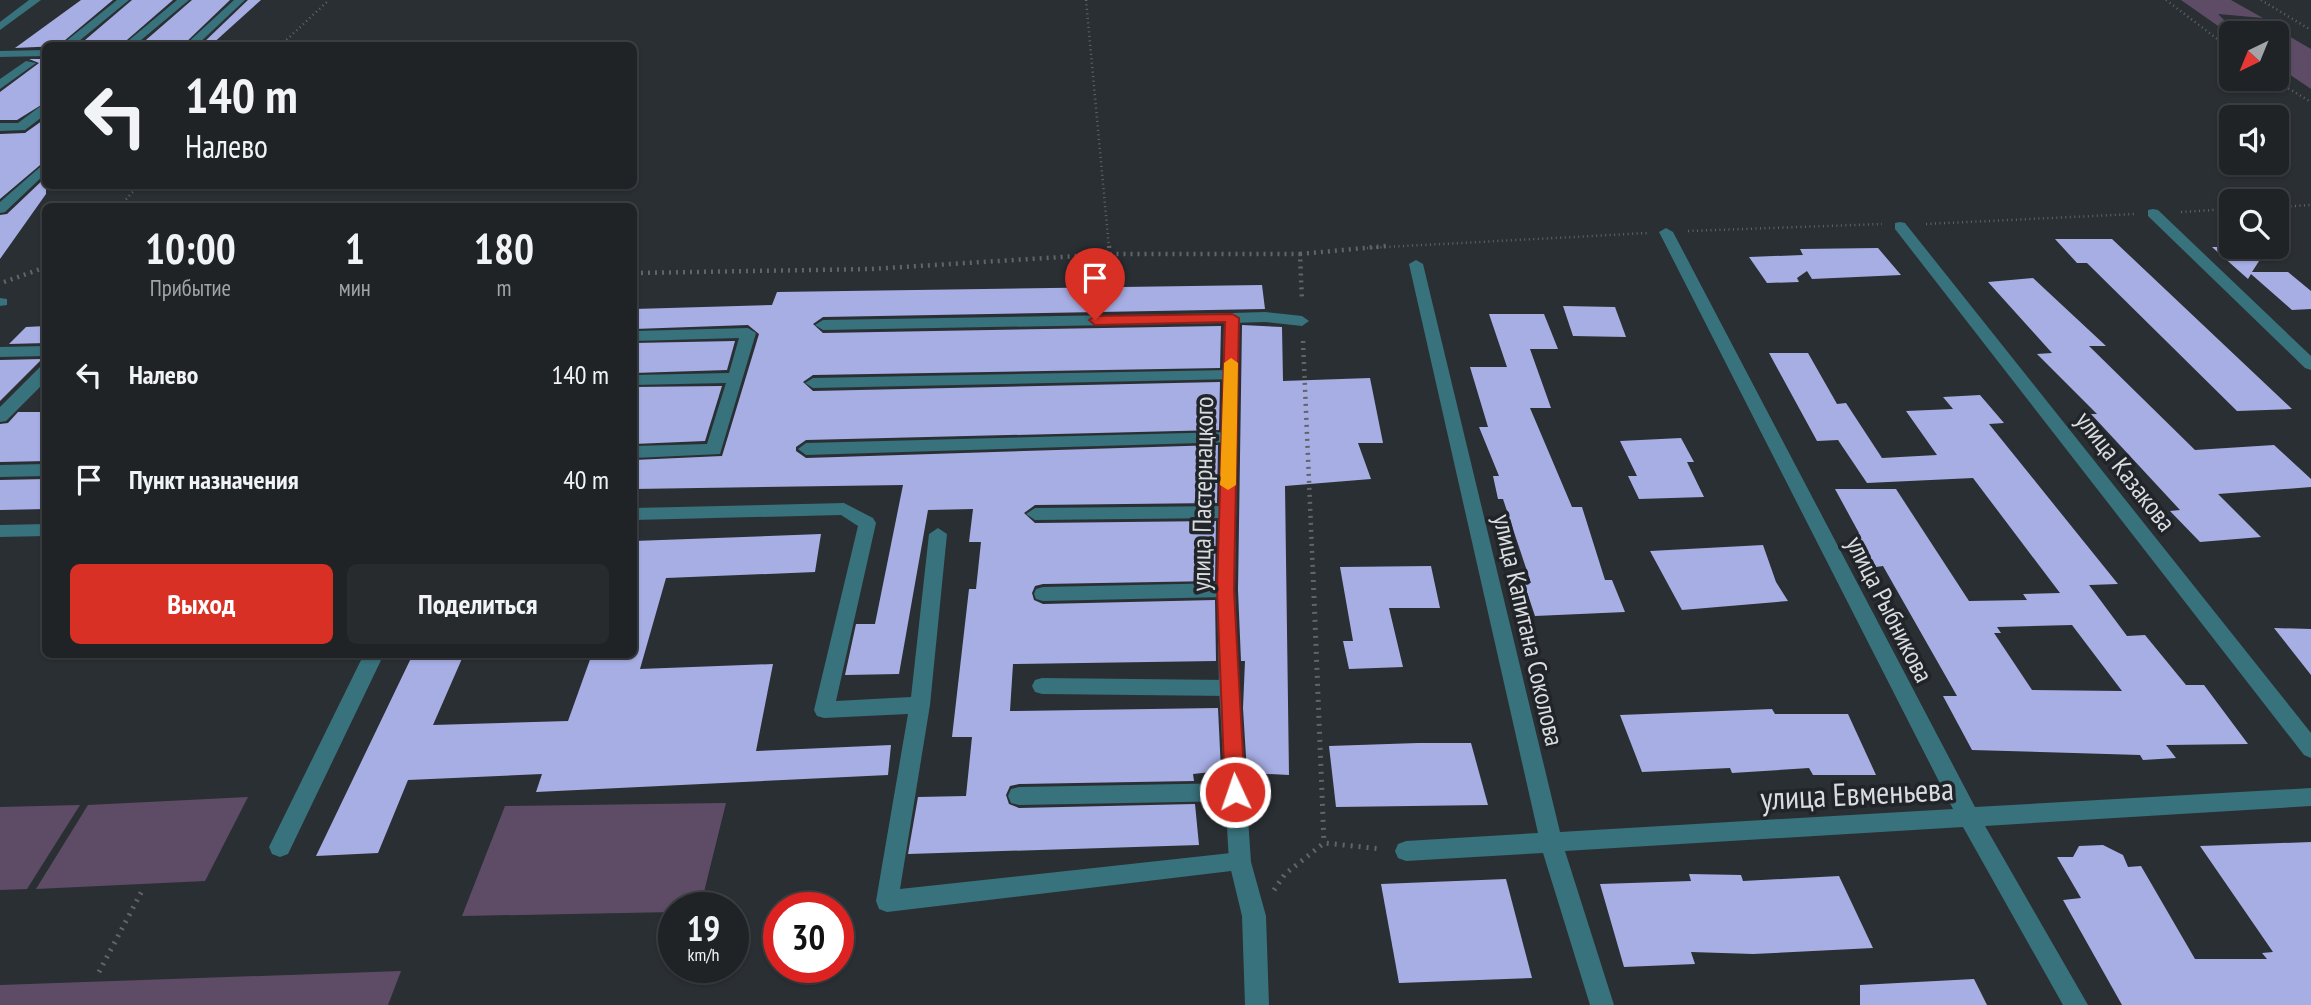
<!DOCTYPE html>
<html lang="ru">
<head>
<meta charset="utf-8">
<style>
  :root { --surface:#202326; --page:#282b2e; --text:#f1f3f6; --muted:#a2a4a7; --line:#3d4043; --accent:#d93025 }
  body { margin:0; font-family:"PT Sans Narrow",sans-serif; background:var(--page); color:var(--text); height:100vh; display:flex; flex-direction:column; font-size:26px; white-space:nowrap }
  * { box-sizing:border-box; margin:0 }
  p { font-size:23px; color:var(--muted) }
  .icon { flex:none; width:38px; height:38px; fill:none; stroke:currentColor; stroke-width:2; stroke-linecap:round; stroke-linejoin:round }
  .map { position:relative; flex:1; overflow:hidden }
  .details { position:absolute; left:42px; top:203px; width:595px; height:455px; display:flex; flex-direction:column; background:var(--surface); border-radius:10px; box-shadow:0 2px 5px #0004,0 0 0 2px var(--line) }
  .details>* { flex:none }
  .banner { position:absolute; left:42px; top:42px; width:595px; height:147px; border-radius:10px; box-shadow:0 2px 5px #0004,0 0 0 2px var(--line); background:#202326; color:var(--text); overflow:hidden }
  .needle { width:46px; rotate:223deg }
  .tools { position:absolute; left:2219px; top:21px; display:grid; gap:14px }
  .tools a { display:grid; place-items:center; width:70px; height:70px; border-radius:10px; background:var(--surface); box-shadow:0 2px 5px #0004,0 0 0 2px var(--line); font-size:35px }
  .speed { position:absolute; left:658px; top:892px; display:flex; gap:14px; font-size:35px; font-weight:700; text-align:center }
  .speed>* { display:grid; place-content:center; width:91px; height:91px; border-radius:50%; background:var(--surface); box-shadow:0 2px 5px #0004,0 0 0 2px var(--line); line-height:1 }
  .speed small { font-size:18px; font-weight:400 }
  .speed .limit { border:10px solid #d22; background:#fff; color:#111 }
  .pin { position:absolute; display:grid; place-items:center; width:60px; height:60px; color:#fff; margin:-72px -30px; border-radius:50% 50% 50% 0; rotate:-45deg; box-shadow:0 0 7px #0007 }
  .pin .icon { rotate:45deg }
  .me { position:absolute; width:77px; margin:-38px; rotate:357deg; stroke-linejoin:round; filter:drop-shadow(0 0 5px #0008) }
  .turn { display:flex; align-items:center; gap:24px; height:147px; padding:0 28px; font-size:32px }
  .turn .icon { width:91px; height:91px; stroke-width:2.5 }
  .turn b { display:block; font-size:49px; line-height:60px }
  .eta { display:flex; justify-content:space-evenly; align-items:center; height:119px; text-align:center }
  .eta b { font-size:42px; font-weight:700; line-height:49px }
  .action { display:flex; gap:14px; margin-top:auto; padding:14px 28px }
  .action a { flex:1; height:80px; border-radius:10px; background:var(--accent); color:#fff; font-size:28px; font-weight:700; line-height:80px; text-align:center }
  .action a+a { background:var(--page); color:var(--text) }
  ul { padding:0; list-style:none }
  li { display:flex; align-items:center; gap:21px; height:105px; padding:0 28px }
  li div { flex:1 }
  li b { display:block; font-size:26px }
  li em { font-style:normal }
  .map>svg:first-child { display:block }
</style>
</head>
<body>
<div class="map">
<svg width="2311" height="1005" viewBox="0 0 2311 1005">
  <rect width="100%" height="100%" fill="#2a2f33"/>
  <!-- green -->
  <g fill="#5e4c66">
    <path d="M2181 0H2231L2263 18 2218 14 2235 31 2260 33 2231 35Z"/>
    <path d="M2277 35H2287L2311 49V89L2277 66Z"/>
    <path d="M248 797 205 881 36 889 88 805Z"/>
    <path d="M726 803 700 908H674V912L462 916 505 806Z"/>
    <path d="M80 805 27 889 0 890V807Z"/>
    <path d="M401 971 388 1005H0V985Z"/>
  </g>
  <!-- building -->
  <g fill="#a7aee4" fill-rule="evenodd">
    <path d="M81 0H113L58 46 15 48Z"/>
    <path d="M132 0H173L120 46H78Z"/>
    <path d="M192 0H230L182 46H139Z"/>
    <path d="M248 0H261L210 46H200Z"/>
    <path d="M29 59H46V102L17 120H0V92L39 63Z"/>
    <path d="M46 118V160L0 199V134L25 133Z"/>
    <path d="M46 177V194L0 259V215L7 214Z"/>
    <path d="M2055 239H2112L2292 409 2237 411 2087 263H2077Z"/>
    <path d="M2212 247H2268L2252 272H2288L2311 291V309L2292 310 2251 274 2248 279Z"/>
    <path d="M1878 248 1901 275 1812 279 1807 271 1797 278 1799 282 1767 283 1749 257 1803 255 1800 249Z"/>
    <path d="M2033 278 2106 346H2089L2195 450 2274 445 2311 479V487L2218 494 2261 537 2200 542 2170 511 2180 510 2091 414H2097L2037 354 2052 353 1988 282Z"/>
    <path d="M1262 285 1265 309 823 317 813 324 823 333 1221 326 1220 368 813 375 803 382 813 391 1220 382 1219 430 806 440 796 447V451L806 458 1218 445 1217 503 1035 505 1024 513 1035 523 1216 521 1215 581 1043 584 1035 586 1032 593 1034 600 1043 604 1215 600 1216 661 1013 664 1010 711 1218 708 1221 771 1193 774 1194 781 1019 784 1010 786 1006 795 1009 804 1019 808 1195 804 1199 845 908 854 918 797 966 796 972 737H952L969 589H976L981 542H969L973 509 928 510 899 674 845 675 856 624H875L903 485 634 489V460L722 456 759 334 748 325 634 329V309L772 305 777 292Z"/>
    <path d="M1563 306 1615 307 1626 337 1573 336Z"/>
    <path d="M1489 314H1544L1558 349H1530L1551 408H1530L1572 507H1582L1605 580H1612L1625 612 1535 616 1524 583H1531L1503 499H1498L1493 476H1499L1479 427H1488L1470 367H1507Z"/>
    <path d="M1242 325 1282 327 1283 381 1370 378 1383 443H1358L1371 479 1285 486 1289 775 1247 773 1243 708 1245 661H1241L1238 590Z"/>
    <path d="M46 326V343L9 344 26 327Z"/>
    <path d="M735 341 727 370 634 373V343Z"/>
    <path d="M1769 353H1808L1837 404 1846 403 1882 458 1937 455 1906 411 1953 409 1943 397 1980 395 2004 423 1989 424 2118 584 2089 585 2127 636 2145 635 2186 685H2204L2248 744 2166 745 2176 758 2143 760 2140 755 1972 750 1943 696H1957L1883 566 1876 567 1855 533H1859L1835 489H1896L1969 601 2027 600 2023 594 2060 593 1973 478 1867 483 1838 440 1817 441ZM2072 625 2122 691 2032 690 1994 633H2001L1997 627Z"/>
    <path d="M42 359 0 401V360Z"/>
    <path d="M722 386 705 441 634 444V387Z"/>
    <path d="M18 412H46V461L0 462V424L8 423Z"/>
    <path d="M1681 438 1694 462H1687L1704 497 1639 499 1628 476H1637L1620 441Z"/>
    <path d="M46 479V509L0 510V480Z"/>
    <path d="M821 534 815 572 666 578 640 669 773 664 756 751 891 745 888 775 536 792 542 774 408 780 378 853 316 856 413 654H464L433 725 568 721 592 654H634V541Z"/>
    <path d="M1763 545 1776 582 1788 601 1682 610 1650 551Z"/>
    <path d="M1431 566 1440 608H1389L1403 667 1349 669 1343 641H1353L1340 567Z"/>
    <path d="M2274 628 2311 629V675Z"/>
    <path d="M1772 709 1775 714H1848L1876 775H1813L1809 768 1732 773 1730 768 1642 772 1620 715Z"/>
    <path d="M1418 743H1471L1488 805 1336 807 1329 746Z"/>
    <path d="M2311 842V1005H2122L2063 900 2081 898 2057 857H2073L2079 846 2103 845 2123 855 2128 867 2141 866 2195 959H2267L2262 953 2273 952 2200 846Z"/>
    <path d="M1689 874 1741 875 1743 881 1839 876 1873 948 1753 954 1691 952 1695 964 1624 967 1600 884 1691 881Z"/>
    <path d="M1506 879 1532 978 1399 983 1381 884Z"/>
    <path d="M1974 979 1987 1005H1860V985Z"/>
  </g>
  <g fill="none" stroke-linecap="round" stroke-linejoin="round">
    <!-- path-far2 -->
    <g stroke="#616569" stroke-width="2.5" stroke-dasharray="1 3.5" stroke-linecap="butt">
      <path d="M1086 0 1109 248"/>
      <path d="M2166 0 2220 41 2231 58"/>
      <path d="M2261 0 2311 30"/>
      <path d="M280 46 329 0"/>
      <path d="M2273 79 2311 102"/>
      <path d="M120 206 138 186"/>
      <path d="M2277 207 2311 205"/>
      <path d="M2181 212 2231 209"/>
      <path d="M1926 224 2134 214"/>
      <path d="M1688 231 1882 224"/>
      <path d="M1367 248 1648 233"/>
    </g>
    <!-- path-far1 -->
    <g stroke="#616569" stroke-width="4.5" stroke-dasharray="2 5" stroke-linecap="butt">
      <path d="M1109 246 1110 254"/>
      <path d="M1300 254 1386 246"/>
      <path d="M634 273 871 269 1110 254H1300L1302 301"/>
      <path d="M4 282 46 267"/>
      <path d="M1303 341 1313 574"/>
    </g>
    <!-- path -->
    <g stroke="#616569" stroke-width="5" stroke-dasharray="2 6" stroke-linecap="butt">
      <path d="M1313 572 1324 843"/>
      <path d="M1274 890 1285 874 1324 843 1382 849"/>
      <path d="M99 972 143 889"/>
    </g>
    <!-- service -->
    <g fill="#38727c" fill-rule="evenodd">
      <path d="M117 0H129L73 46H60Z"/>
      <path d="M177 0H189L134 46H122Z"/>
      <path d="M234 0H245L196 46H184Z"/>
      <path d="M46 50V56L0 57V51Z"/>
      <path d="M26 61 36 63 0 89V79Z"/>
      <path d="M42 105H46V114L25 130 0 131V123H18Z"/>
      <path d="M46 162V173L5 212 0 213V202Z"/>
      <path d="M0 298 7 299V305L0 306Z"/>
      <path d="M1265 312 1302 316 1309 321 1302 326 1265 322 1232 323 1225 318 1232 313Z"/>
      <path d="M748 328 756 333 720 454 634 458V446L707 444 726 383 634 385V375L729 373 739 338 634 341V331Z"/>
      <path d="M46 346V356L0 357V347Z"/>
      <path d="M46 366V381L6 421 0 422V407L40 367Z"/>
      <path d="M1230 370 1236 371 1238 375 1236 379 813 388 805 383 813 378Z"/>
      <path d="M1228 432 1236 438 1234 442 806 455 798 449 806 443Z"/>
      <path d="M46 464V476L0 477V465Z"/>
      <path d="M844 503 873 518 876 523 836 701 911 697 929 534 938 528 947 534 930 705 900 889 1240 852 1248 855 1251 862 1248 869 887 912 879 909 876 901 908 714 824 718 817 716 814 710 858 526 841 515 634 520V508Z"/>
      <path d="M1228 506 1237 512 1228 518 1035 520 1026 514 1035 508Z"/>
      <path d="M46 524V536L0 537V525Z"/>
      <path d="M1226 583 1233 585 1235 590 1233 595 1226 597 1043 601 1036 599 1034 594 1036 589 1043 587Z"/>
      <path d="M364 654H384L288 854 280 857 272 854 269 847Z"/>
      <path d="M1042 678 1229 680 1236 682 1239 688 1236 694 1229 696 1042 694 1035 692 1032 686 1035 680Z"/>
      <path d="M1235 783 1243 785 1246 792 1243 799 1235 801 1019 805 1011 803 1008 796 1011 789 1019 787Z"/>
    </g>
    <!-- minor -->
    <g fill="#38727c" fill-rule="evenodd">
      <path d="M29 0H41L0 30V22Z"/>
      <path d="M2153 209 2158 210 2311 356V370L2305 368 2148 216V210Z"/>
      <path d="M1900 222 1905 223 2311 733V758L2304 755 1895 229V223Z"/>
      <path d="M1666 228 1673 232 1975 807 2311 788V806L1985 826 2088 1005H2063L1963 827 1565 851 1614 1005H1590L1543 853 1406 861 1398 858 1395 851 1398 844 1406 841 1538 833 1409 264 1416 260 1423 264 1560 832 1953 809 1659 232Z"/>
      <path d="M1232 313 1239 318 1235 590 1239 688 1251 862 1266 916 1269 1005H1245L1242 916 1229 862 1219 688 1217 590 1224 323 823 330 815 325 823 320Z"/>
    </g>
  </g>
  <!-- route -->
  <path fill="#d93025" stroke="#8d1f18" stroke-width="2" d="M1232 314 1239 318 1234 590 1245 792 1242 798 1235 801 1228 798 1225 792 1217 590 1225 322 1095 325 1089 320 1095 316Z"/>
  <!-- slow -->
  <path fill="#f59e0b" d="M1231 358 1238 363 1236 485 1228 490 1220 485 1224 363Z"/>
  <g text-anchor="middle" dominant-baseline="central" stroke-width="7" stroke-linejoin="round" paint-order="stroke">
    <!-- street labels -->
    <g font-size="26" fill="#dadddf" stroke="#212529">
      <text transform="translate(2126 471) rotate(52)">улица Казакова</text>
      <text transform="translate(1202 494) rotate(-89)">улица Пастернацкого</text>
      <text transform="translate(1890 609) rotate(63)">улица Рыбникова</text>
      <text transform="translate(1529 630) rotate(77)">улица Капитана Соколова</text>
    </g>
    <!-- near-street labels -->
    <g font-size="32" fill="#dadddf" stroke="#212529">
      <text transform="translate(1857 793) rotate(-3)">улица Евменьева</text>
    </g>
  </g>
</svg>
<div class="tools">
<a><svg class="needle" viewBox="-14 -14 28 28"><path d="M0-13l5 13h-10z" fill="#e53935"/><path d="M0 13l5-13h-10z" fill="#a2a4a7"/></svg></a>
<a><svg class="icon" aria-label="sound" viewBox="0 0 24 24"><path d="M4 9h4l5-4v14l-5-4H4zM17 9q2 3 0 6"/></svg></a>
<a><svg class="icon" aria-label="search" viewBox="0 0 24 24"><circle cx="10" cy="10" r="6"/><path d="M15 15l6 6"/></svg></a>
</div>
<div class="speed"><div>19<small>km/h</small></div><div class="limit">30</div></div>
<div class="pin" style="left:1095px;top:320px;background:#d93025"><svg class="icon" aria-label="arrive" viewBox="0 0 24 24"><path d="M6 21V4h12l-3 4 3 4H6"/></svg></div>
<svg class="me" style="left:1235px;top:792px" viewBox="-20 -20 40 40"><circle r="17" fill="#d93025" stroke="#fff" stroke-width="3"/><path d="M0-11L8 9 0 5-8 9z" fill="#fff"/></svg>
<div class="banner">
<div class="turn"><svg class="icon" aria-label="left" viewBox="0 0 24 24"><path d="M17 20v-9H6M10 6l-5 5 5 5"/></svg><div><b>140 m</b>Налево</div></div>
</div>
<section class="details">
<div class="eta">
<div><b>10:00</b><p>Прибытие</p></div>
<div><b>1</b><p>мин</p></div>
<div><b>180</b><p>m</p></div>
</div>
<ul>
<li><svg class="icon" aria-label="left" viewBox="0 0 24 24"><path d="M17 20v-9H6M10 6l-5 5 5 5"/></svg><div><b>Налево</b></div><em>140 m</em></li>
<li><svg class="icon" aria-label="arrive" viewBox="0 0 24 24"><path d="M6 21V4h12l-3 4 3 4H6"/></svg><div><b>Пункт назначения</b></div><em>40 m</em></li>
</ul>
<div class="action"><a>Выход</a><a>Поделиться</a></div>
</section>
</div>
</body>
</html>
